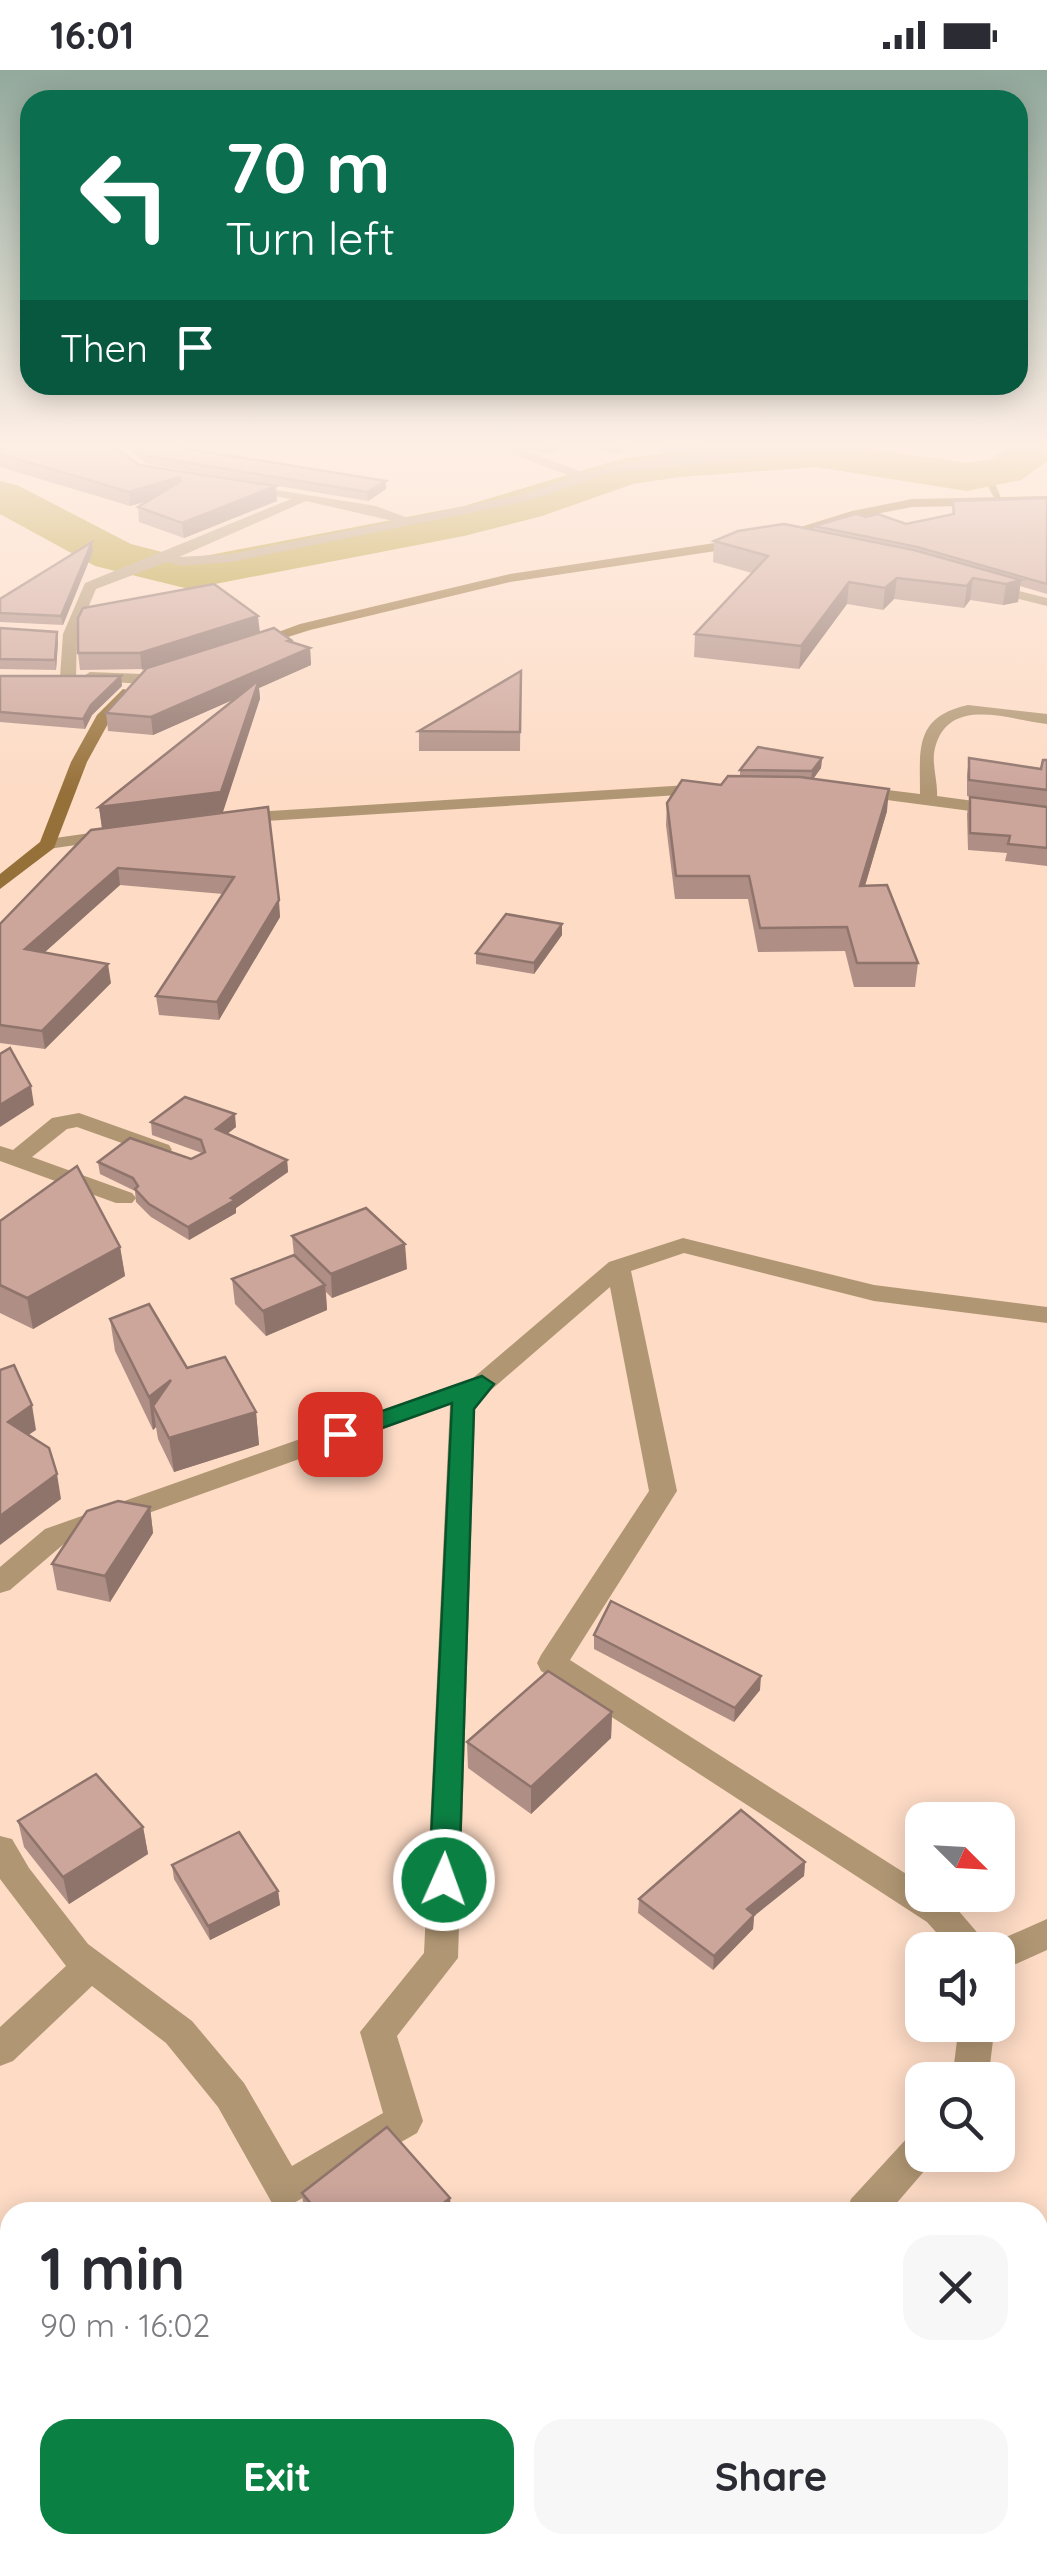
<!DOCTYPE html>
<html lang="en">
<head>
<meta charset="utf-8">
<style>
  :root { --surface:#fff; --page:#f7f7f7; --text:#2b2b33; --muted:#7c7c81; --accent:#0b8043 }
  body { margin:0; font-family:Quicksand,sans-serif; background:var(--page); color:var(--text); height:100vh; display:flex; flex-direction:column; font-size:38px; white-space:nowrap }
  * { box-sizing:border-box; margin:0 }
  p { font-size:32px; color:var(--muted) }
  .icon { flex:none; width:55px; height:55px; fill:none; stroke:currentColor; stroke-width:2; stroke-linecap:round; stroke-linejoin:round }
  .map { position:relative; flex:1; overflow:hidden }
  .sheet { position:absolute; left:0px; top:2132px; width:1048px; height:352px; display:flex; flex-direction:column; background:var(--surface); border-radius:30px 30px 0 0; box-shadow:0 5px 25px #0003 }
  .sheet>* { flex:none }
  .guide { position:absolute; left:20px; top:20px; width:1008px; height:305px; border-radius:30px; box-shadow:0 5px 25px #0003; background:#0b6e4f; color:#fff; overflow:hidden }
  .needle { width:65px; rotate:114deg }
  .buttons { position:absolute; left:905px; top:1732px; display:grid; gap:20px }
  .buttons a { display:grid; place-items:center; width:110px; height:110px; border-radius:20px; background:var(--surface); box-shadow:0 5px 25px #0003; font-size:50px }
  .pin { position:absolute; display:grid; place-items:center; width:85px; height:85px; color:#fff; margin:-42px; border-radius:20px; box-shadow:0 5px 15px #0006 }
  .me { position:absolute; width:110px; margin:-55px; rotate:2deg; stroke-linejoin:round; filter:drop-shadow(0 0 8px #0008) }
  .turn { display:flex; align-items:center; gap:35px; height:210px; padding:0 40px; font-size:45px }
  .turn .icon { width:130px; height:130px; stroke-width:2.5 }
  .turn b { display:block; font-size:70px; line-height:85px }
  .then { display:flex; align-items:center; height:95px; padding:0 40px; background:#0003; gap:20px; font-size:38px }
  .round { display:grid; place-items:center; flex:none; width:105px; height:105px; border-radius:30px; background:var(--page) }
  .summary { display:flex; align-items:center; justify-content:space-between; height:170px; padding:0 40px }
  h1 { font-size:60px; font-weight:800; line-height:75px }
  .action { display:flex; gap:20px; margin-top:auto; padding:20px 40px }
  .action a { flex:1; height:115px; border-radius:30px; background:var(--accent); color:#fff; font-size:40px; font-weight:800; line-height:115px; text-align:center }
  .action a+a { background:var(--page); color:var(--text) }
  .status { display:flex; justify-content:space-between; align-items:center; height:70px; padding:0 50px; background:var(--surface); direction:ltr }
  .status svg { height:28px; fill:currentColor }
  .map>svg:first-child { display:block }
</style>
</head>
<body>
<div class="status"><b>16:01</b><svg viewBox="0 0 49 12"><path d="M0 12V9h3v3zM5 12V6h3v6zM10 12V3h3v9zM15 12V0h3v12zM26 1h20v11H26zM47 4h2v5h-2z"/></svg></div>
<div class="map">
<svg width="1047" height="2484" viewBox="0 0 1047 2484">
  <rect width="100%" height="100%" fill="#fddbc5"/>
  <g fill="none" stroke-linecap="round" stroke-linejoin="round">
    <!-- stream -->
    <path fill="#917b2b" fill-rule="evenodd" d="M985 404H991L1001 428 1014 435V439C996 437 988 420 985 404Z"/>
    <!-- river -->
    <path fill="#b2982a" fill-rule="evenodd" d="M746 375H846L967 393 991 389 1011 375H1047V391L1021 410 967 421 816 397 679 407 633 414 542 446 464 466 189 519 95 496 0 444V411L17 415 131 474 189 489 464 436 624 388Z"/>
    <!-- street -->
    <g fill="#b09673" fill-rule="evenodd">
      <path d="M513 375H526L522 379 585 403 607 396 688 385 814 375 791 385 609 403 528 431 231 492 181 496 167 492 96 519 77 564 76 607 68 612 60 607 63 564 85 513 291 429 239 420V414L376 436 408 448 525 424 573 407 510 383ZM306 431 393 451 231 484 179 487Z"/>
      <path d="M987 513 1047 528V536L982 520 980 517Z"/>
      <path d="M90 602 142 604 150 609 142 614 85 610 82 607Z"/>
      <path d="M968 635 1047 644V654C1009 650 949 625 935 678 931 693 938 711 937 726L1047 741V751L849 725 846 721 855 716 920 724C920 679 914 647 968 635Z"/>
      <path d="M705 714 711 715V723L236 753 227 748 236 743Z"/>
      <path d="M112 760 121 765 118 769 48 779 39 774 48 769Z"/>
      <path d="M79 1043 169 1075 172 1080 161 1087 77 1057 67 1059 32 1087 132 1123 136 1128 132 1133H116L0 1091V1076L13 1080 52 1048Z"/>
      <path d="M683 1168 874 1215 1047 1237V1253L874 1231 684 1183 631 1201 677 1421 570 1590 922 1814V1825H940L951 1832 988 1875 1047 1849V1880L998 1902V1880H952L927 1852 541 1601 537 1593 541 1585 649 1421 610 1217 491 1320 475 1339 458 1888 397 1966 423 2051 417 2063 285 2138 272 2133 218 2037 166 1973 92 1916 13 1991 0 1996V1957L66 1896 0 1809V1766L12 1769 29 1798 88 1874 192 1951 244 2013 292 2096 383 2043 360 1962 424 1883 450 1335 65 1473 10 1520 0 1523V1497L45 1459 473 1308 609 1192Z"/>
      <path d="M959 1955H995L988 2010H952Z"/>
      <path d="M922 2061V2085H938L889 2142H846L851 2129 909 2066Z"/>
    </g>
    <!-- secondary -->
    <g fill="#967039" fill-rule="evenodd">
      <path d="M1047 426V434L912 437 860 447 783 471 510 512 310 560 253 578 246 574 300 554 510 504 781 463 852 441 912 429Z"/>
      <path d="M123 619 137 622 110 650 87 692 54 778 0 819V804L40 772 71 692 97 645Z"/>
    </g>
  </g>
  <!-- wall -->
  <g fill="#af8e85">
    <path d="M15 375H119L116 378 139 395 277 431 184 468 139 452 138 437 147 431 130 436 0 397V379Z"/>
    <path d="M127 375H164L386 411V419L368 431 147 394 127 378Z"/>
    <path d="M528 375H574L546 384 529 378Z"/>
    <path d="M585 375H642L615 384Z"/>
    <path d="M646 375H728L667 384Z"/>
    <path d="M1047 428V524L1020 516 1018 532 1003 535 970 530 964 538 894 529 883 540 847 534 799 599 694 587 695 564 752 503 713 492 714 471 814 460V456L866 447 906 454 952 444 953 431Z"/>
    <path d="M93 481 63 555 0 552V529Z"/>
    <path d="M0 558 58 572 56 600 0 599Z"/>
    <path d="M259 562 310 578 311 595 259 618 260 629 102 758 99 737 235 629 153 665 108 661 106 643 145 599 80 600 78 583Z"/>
    <path d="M521 601 520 681H419V661Z"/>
    <path d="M0 606H121L122 616 92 645 85 659 0 652Z"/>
    <path d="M822 688 821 698 813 709 887 741 865 816 918 893 915 917H854L845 881 758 882 748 829H675L666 755 667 733 721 715 740 706V700Z"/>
    <path d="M969 688 1041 699 1047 690V737L967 726V705Z"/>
    <path d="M970 727 1047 737V796L1005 791 1007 783 968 780 967 744Z"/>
    <path d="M268 737 280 847 219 950 159 945 156 926 223 824 120 815 44 883 111 913 45 979 0 973V854L91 760Z"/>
    <path d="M562 865 534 904 476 894V883Z"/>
    <path d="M151 1052 236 1057 227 1064 287 1090 288 1102 236 1138V1143L189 1170 151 1147 136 1132 135 1121 100 1104 98 1092 191 1089 202 1083 152 1065Z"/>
    <path d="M0 1151 120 1177 125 1206 33 1259 0 1243Z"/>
    <path d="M292 1166 407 1199 332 1228 326 1222 327 1240 266 1266 235 1234 232 1209 294 1185Z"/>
    <path d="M110 1249 256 1342 259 1375 174 1402 158 1369 156 1357 153 1360 115 1281Z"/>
    <path d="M150 1437 153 1463 110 1532 57 1520 52 1494Z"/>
    <path d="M594 1565 760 1620 734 1652 594 1579Z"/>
    <path d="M612 1642 611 1668 531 1744 468 1698 467 1672Z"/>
    <path d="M18 1751 143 1757 148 1784 69 1834 24 1777Z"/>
    <path d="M805 1792 804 1806 754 1846 753 1859 713 1900 638 1843 639 1829Z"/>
    <path d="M172 1795 278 1821 280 1835 210 1870 174 1809Z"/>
    <path d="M302 2123 450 2128 451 2142H304Z"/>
  </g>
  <!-- shaded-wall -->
  <g fill="#8f746c">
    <path d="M549 375H574L546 384V376Z"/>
    <path d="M615 375H642L615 384Z"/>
    <path d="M672 375H728L667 384V376Z"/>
    <path d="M179 407 181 422 130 436 129 422Z"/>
    <path d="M386 411V419L368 431 367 422Z"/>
    <path d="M276 416 277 431 184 468 182 453Z"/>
    <path d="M92 472 93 481 63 555 61 546Z"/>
    <path d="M897 508 894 529 883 540 885 518Z"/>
    <path d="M973 508 970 530 964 538 967 516Z"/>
    <path d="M1021 510 1018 532 1003 535 1006 514Z"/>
    <path d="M849 512 847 534 799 599 801 576Z"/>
    <path d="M258 546 260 563 142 600 140 583Z"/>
    <path d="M57 562 58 572 56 600 55 590Z"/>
    <path d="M291 570 292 586 310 578 311 595 259 618 260 629 223 742 102 758 99 737 255 620 153 665 151 647Z"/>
    <path d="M121 606 122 616 92 645 85 659 83 649 91 635Z"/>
    <path d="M822 688 821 698 811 712 812 701Z"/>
    <path d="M889 719 887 741 858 839 860 816Z"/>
    <path d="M118 798 120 815 28 897 25 879Z"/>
    <path d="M279 830 280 847 219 950 217 932Z"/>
    <path d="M562 854V865L534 904V893Z"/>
    <path d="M108 894 111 913 45 979 42 961Z"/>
    <path d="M31 1016 34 1035 0 1057V1035Z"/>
    <path d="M235 1044 236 1057 218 1071 216 1059Z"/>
    <path d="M287 1090 288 1102 236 1138V1143L189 1170 188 1157Z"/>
    <path d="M405 1174 407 1199 332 1228 331 1204Z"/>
    <path d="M120 1177 125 1206 33 1259 27 1228Z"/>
    <path d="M325 1215 327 1240 266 1266 263 1241Z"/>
    <path d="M171 1310 153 1336 156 1357 153 1360 149 1327Z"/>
    <path d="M32 1335 36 1360 12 1376 8 1352Z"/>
    <path d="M256 1342 259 1375 174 1402 169 1368Z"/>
    <path d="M57 1404 61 1429 0 1475V1446Z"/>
    <path d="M150 1437 153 1463 110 1532 105 1506Z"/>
    <path d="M761 1606 760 1620 734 1652 735 1638Z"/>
    <path d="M612 1642 611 1668 531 1744V1717Z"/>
    <path d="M143 1757 148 1784 69 1834 63 1807Z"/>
    <path d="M805 1792 804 1806 754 1846 753 1859 713 1900 714 1886 747 1839Z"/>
    <path d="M278 1821 280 1835 210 1870 208 1856Z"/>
    <path d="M450 2128 451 2142H432Z"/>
  </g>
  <!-- building -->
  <g fill="#cca59b" stroke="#8f746c" stroke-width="2.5">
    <path d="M15 375H112L139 395 276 416 182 453 138 437 181 411 179 407 129 422 0 384V379Z"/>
    <path d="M133 375H164L386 411 367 422 146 386Z"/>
    <path d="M1047 428V514L917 477 814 456 856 444 866 447 878 444 906 454 954 444 953 431Z"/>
    <path d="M784 454 914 480 1021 510 1006 514 973 508 967 516 897 508 885 518 849 512 801 576 695 564 768 486 714 471 738 461Z"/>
    <path d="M92 472 61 546 0 543V529Z"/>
    <path d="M214 514 258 546 140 583H78V548L83 538Z"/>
    <path d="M0 558 57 562 55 590 0 589Z"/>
    <path d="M274 558 291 570 288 571 310 578 151 647 106 643 147 598Z"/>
    <path d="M521 601 520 662 419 661Z"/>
    <path d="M0 606H121L91 635 83 649 0 642Z"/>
    <path d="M259 610 221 722 99 737Z"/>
    <path d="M758 677 822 688 812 701 740 700Z"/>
    <path d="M969 688 1041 699 1043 690H1047V720L969 710Z"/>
    <path d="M728 706 800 707 889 719 860 816 887 815 918 893H857L847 857 760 858 749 806H676L667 733 682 710 721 715Z"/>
    <path d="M970 727 1047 737V778L1008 774 1010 766 970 763Z"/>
    <path d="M268 737 279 830 217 932 156 926 234 807 118 798 25 879 108 894 42 961 0 955V854L91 760Z"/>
    <path d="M506 844 562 854 534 893 476 883Z"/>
    <path d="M10 978 31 1016 0 1035V984Z"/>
    <path d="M185 1027 235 1044 216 1059 287 1090 231 1128 235 1130 188 1157 149 1134 135 1119 138 1116 133 1108 98 1092 130 1068 191 1089 205 1082 201 1070 151 1052Z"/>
    <path d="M77 1096 120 1177 27 1228 0 1215V1151Z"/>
    <path d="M366 1138 405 1174 331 1204 292 1166Z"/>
    <path d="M294 1185 325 1215 263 1241 232 1209Z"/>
    <path d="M149 1234 187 1298 225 1287 256 1342 169 1368 153 1336 171 1310 149 1327 110 1249Z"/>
    <path d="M14 1295 32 1335 8 1352 49 1378 57 1404 0 1446V1300Z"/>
    <path d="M118 1431 150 1437 105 1506 52 1494 87 1441Z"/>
    <path d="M611 1531 761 1606 735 1638 594 1565Z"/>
    <path d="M548 1601 612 1642 531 1717 467 1672Z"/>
    <path d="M96 1704 143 1757 63 1807 18 1751Z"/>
    <path d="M741 1740 805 1792 747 1839 754 1845 714 1886 639 1829Z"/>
    <path d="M239 1762 278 1821 208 1856 172 1795Z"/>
    <path d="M387 2057 450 2128 432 2142H318L302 2123Z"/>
    <path d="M722 2475H840L836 2484H718Z"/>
  </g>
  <!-- sky -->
  <linearGradient id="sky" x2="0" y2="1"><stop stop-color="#92a99c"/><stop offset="0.52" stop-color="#feefe5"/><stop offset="1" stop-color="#feefe5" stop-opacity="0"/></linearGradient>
  <rect width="1047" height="723" fill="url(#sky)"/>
  <!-- route -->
  <path fill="#0b8043" stroke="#07532c" stroke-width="2.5" d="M482 1306 494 1314 474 1339 459 1810 455 1818 444 1822 433 1818 429 1810 452 1333 340 1373 328 1364 331 1359Z"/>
</svg>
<div class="buttons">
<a><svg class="needle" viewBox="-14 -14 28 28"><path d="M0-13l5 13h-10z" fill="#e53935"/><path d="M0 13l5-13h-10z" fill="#7c7c81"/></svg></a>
<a><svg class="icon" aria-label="sound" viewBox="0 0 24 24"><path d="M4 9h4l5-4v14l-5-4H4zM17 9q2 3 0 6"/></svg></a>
<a><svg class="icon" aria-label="search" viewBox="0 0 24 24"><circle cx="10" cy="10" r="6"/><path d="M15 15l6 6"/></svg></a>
</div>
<div class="pin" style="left:340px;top:1364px;background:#d93025"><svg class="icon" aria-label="arrive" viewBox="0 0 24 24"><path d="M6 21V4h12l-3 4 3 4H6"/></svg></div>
<svg class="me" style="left:444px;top:1810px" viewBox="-20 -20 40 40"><circle r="17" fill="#0b8043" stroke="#fff" stroke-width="3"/><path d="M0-11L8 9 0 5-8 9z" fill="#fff"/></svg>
<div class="guide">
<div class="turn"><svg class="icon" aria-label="left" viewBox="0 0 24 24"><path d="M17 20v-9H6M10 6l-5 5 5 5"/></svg><div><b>70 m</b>Turn left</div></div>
<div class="then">Then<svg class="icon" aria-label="arrive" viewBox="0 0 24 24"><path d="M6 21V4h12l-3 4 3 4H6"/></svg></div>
</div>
<section class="sheet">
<div class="summary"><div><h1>1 min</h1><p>90 m · 16:02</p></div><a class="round"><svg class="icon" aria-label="close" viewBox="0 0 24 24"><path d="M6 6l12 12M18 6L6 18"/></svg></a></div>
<div class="action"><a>Exit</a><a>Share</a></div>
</section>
</div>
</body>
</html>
